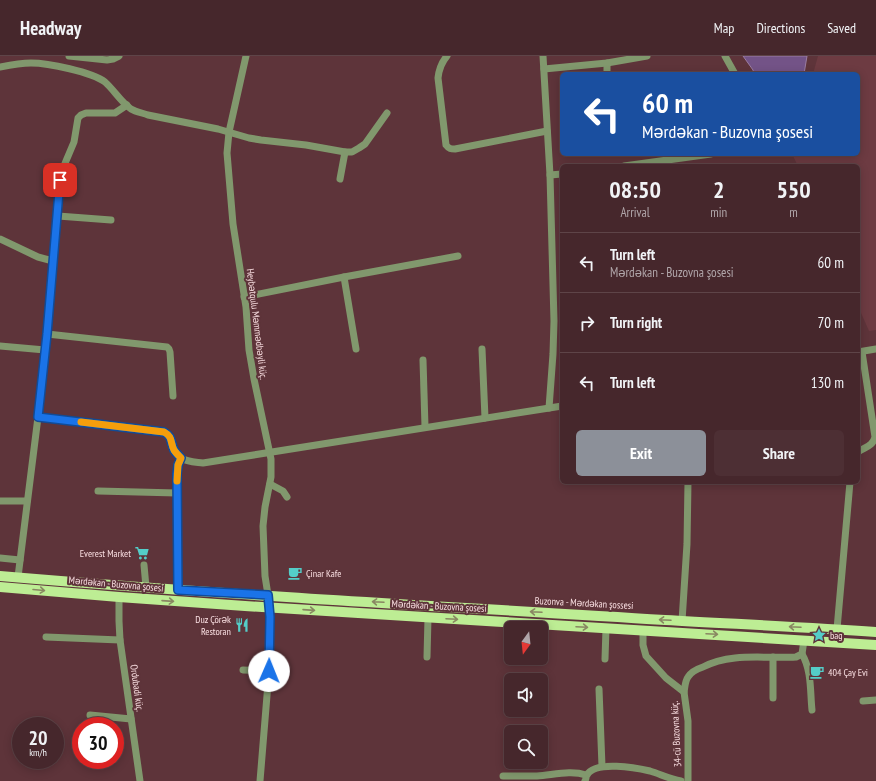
<!DOCTYPE html>
<html lang="en">
<head>
<meta charset="utf-8">
<style>
  :root { --surface:#46272c; --page:#4d2f34; --text:#f1f3f6; --muted:#b0a5a9; --line:#5e4448; --accent:#8c9099 }
  body { margin:0; font-family:"PT Sans Narrow",sans-serif; background:var(--page); color:var(--text); height:100vh; display:flex; flex-direction:column; font-size:15px; white-space:nowrap }
  * { box-sizing:border-box; margin:0 }
  p { font-size:13px; color:var(--muted) }
  .icon { flex:none; width:22px; height:22px; fill:none; stroke:currentColor; stroke-width:2; stroke-linecap:round; stroke-linejoin:round }
  .map { position:relative; flex:1; overflow:hidden }
  .details { position:absolute; left:560px; top:108px; width:300px; height:320px; display:flex; flex-direction:column; background:var(--surface); border-radius:6px; box-shadow:0 2px 10px #0003,0 0 0 1px var(--line) }
  .details>* { flex:none }
  .banner { position:absolute; left:560px; top:16px; width:300px; height:84px; border-radius:6px; box-shadow:0 2px 10px #0003,0 0 0 1px var(--line); background:#1a4fa0; color:#fff; overflow:hidden }
  .needle { width:26px; rotate:195deg }
  .controls { position:absolute; left:504px; top:565px; display:grid; gap:8px }
  .controls a { display:grid; place-items:center; width:44px; height:44px; border-radius:6px; background:var(--surface); box-shadow:0 2px 10px #0003,0 0 0 1px var(--line); font-size:20px }
  .speed { position:absolute; left:12px; top:661px; display:flex; gap:8px; font-size:20px; font-weight:700; text-align:center }
  .speed>* { display:grid; place-content:center; width:52px; height:52px; border-radius:50%; background:var(--surface); box-shadow:0 2px 10px #0003,0 0 0 1px var(--line); line-height:1 }
  .speed small { font-size:10px; font-weight:400 }
  .speed .limit { border:6px solid #d22; background:#fff; color:#111 }
  .pin { position:absolute; display:grid; place-items:center; width:34px; height:34px; color:#fff; margin:-17px; border-radius:8px; box-shadow:0 2px 6px #0006 }
  .me { position:absolute; width:44px; margin:-22px; rotate:1deg; stroke-linejoin:round; filter:drop-shadow(0 0 3px #0008) }
  .turn { display:flex; align-items:center; gap:14px; height:84px; padding:0 16px; font-size:18px }
  .turn .icon { width:52px; height:52px; stroke-width:2.5 }
  .turn b { display:block; font-size:28px; line-height:34px }
  .eta { display:flex; justify-content:space-evenly; align-items:center; height:68px; text-align:center }
  .eta b { font-size:24px; font-weight:800; line-height:28px }
  .primary-button { display:flex; gap:8px; margin-top:auto; padding:8px 16px }
  .primary-button a { flex:1; height:46px; border-radius:6px; background:var(--accent); color:#fff; font-size:16px; font-weight:800; line-height:46px; text-align:center }
  .primary-button a+a { background:var(--page); color:var(--text) }
  ul { padding:0; list-style:none }
  li { display:flex; align-items:center; gap:12px; height:60px; padding:0 16px; border-top:1px solid var(--line) }
  li div { flex:1 }
  li b { display:block; font-size:15px }
  li em { font-style:normal }
  header { display:flex; align-items:center; gap:24px; box-sizing:border-box; height:56px; padding:0 20px; background:var(--surface); border-bottom:1px solid var(--line) }
  header strong { font-size:19px }
  nav { display:flex; gap:22px; margin-inline-start:auto; font-size:14px }
  .map>svg:first-child { display:block }
</style>
</head>
<body>
<header>
<strong>Headway</strong>
<nav><a>Map</a><a>Directions</a><a>Saved</a></nav>
</header>
<div class="map">
<svg width="876" height="725" viewBox="0 0 876 725">
  <rect width="100%" height="100%" fill="#5e343a"/>
  <!-- built -->
  <path fill="#6d3b42" d="M818 0H876V274L869 275 858 250V110H798L792 98H858V18H813Z"/>
  <!-- water -->
  <path fill="#735387" stroke="#9b7da2" d="M743 0H807L804 18H754L753 14Z"/>
  <g fill="none" stroke-linecap="round" stroke-linejoin="round">
    <!-- minor -->
    <g stroke="#81986d" stroke-width="7">
      <path d="M69 0 107 4 113 3 119 0"/>
      <path d="M246 0 229 76 227 97 233 168 246 251 249 294 254 323 271 403V421L265 451 263 470 265 520 268 539"/>
      <path d="M447 0C441 7 439 13 438 22L446 89C449 93 451 93 455 93L547 75"/>
      <path d="M543 0 550 119 554 265 553 298 549 352"/>
      <path d="M725 0 735 18"/>
      <path d="M607 7V18"/>
      <path d="M0 11C10 9 20 7 31 7 48 7 92 16 105 26 114 34 121 46 131 53 136 56 143 57 148 59L218 73 249 82 261 84 306 89 345 96H352L359 92 365 88 387 57"/>
      <path d="M544 13 607 7 647 0"/>
      <path d="M624 110 711 98"/>
      <path d="M550 119 562 118"/>
      <path d="M340 123 345 96"/>
      <path d="M58 160 111 164"/>
      <path d="M0 183 38 201 53 205"/>
      <path d="M344 221 356 293"/>
      <path d="M244 241 344 221 458 200"/>
      <path d="M47 278 167 291 169 293 170 296 173 340"/>
      <path d="M0 290 45 294"/>
      <path d="M482 293 485 362"/>
      <path d="M858 296 876 293"/>
      <path d="M423 304 425 371"/>
      <path d="M38 361 164 376C175 382 171 396 181 402 187 406 196 406 203 407L562 350"/>
      <path d="M858 396C865 391 873 390 875 381L862 296"/>
      <path d="M270 428 283 435 287 441"/>
      <path d="M98 435 177 437"/>
      <path d="M0 445H27"/>
      <path d="M0 502 20 504"/>
      <path d="M144 509 146 531"/>
      <path d="M18 521 38 361 47 278 61 124 62 115 66 105 74 86 78 62 81 59 86 57H115L127 49"/>
      <path d="M179 534 177 418V409L181 402"/>
      <path d="M119 541V565L120 584 140 725"/>
      <path d="M682 565 687 488 688 426"/>
      <path d="M837 573 850 426"/>
      <path d="M643 574V589L646 600 666 622 684 636 688 665V725"/>
      <path d="M46 581 120 584"/>
      <path d="M802 598C812 615 810 636 812 654"/>
      <path d="M427 601 428 562"/>
      <path d="M773 601V642"/>
      <path d="M605 603 606 572"/>
      <path d="M243 614 269 615"/>
      <path d="M599 633 602 710"/>
      <path d="M684 636C685 631 685 625 688 621 691 616 697 613 703 611 732 596 765 603 796 601L802 598 804 584"/>
      <path d="M863 645 876 644"/>
      <path d="M90 659 131 663"/>
      <path d="M503 720C514 720 526 720 537 720 553 719 571 714 586 719"/>
      <path d="M260 725 269 615 270 561V552"/>
      <path d="M585 725C586 724 586 719 587 719 595 704 637 712 650 715 660 718 670 723 681 725"/>
    </g>
    <!-- major -->
    <g stroke="#bded94" stroke-width="10">
      <path d="M0 520C221 539 443 550 665 564 735 568 806 571 876 576"/>
      <path d="M0 531 119 541 245 550 876 589"/>
    </g>
  </g>
  <!-- one-way arrows -->
  <defs><path id="oneway-shaft" d="M-6 0H5M1.5-3L5.5 0L1.5 3" fill="none" stroke-width="1.6" stroke-linecap="round" stroke-linejoin="round"/></defs>
  <g stroke="#898762">
    <use href="#oneway-shaft" transform="translate(39 534) rotate(5)"/>
    <use href="#oneway-shaft" transform="translate(168 545) rotate(4)"/>
    <use href="#oneway-shaft" transform="translate(378 546) rotate(-177)"/>
    <use href="#oneway-shaft" transform="translate(309 554) rotate(4)"/>
    <use href="#oneway-shaft" transform="translate(536 556) rotate(-177)"/>
    <use href="#oneway-shaft" transform="translate(452 563) rotate(3)"/>
    <use href="#oneway-shaft" transform="translate(665 564) rotate(-177)"/>
    <use href="#oneway-shaft" transform="translate(582 571) rotate(3)"/>
    <use href="#oneway-shaft" transform="translate(795 571) rotate(-177)"/>
    <use href="#oneway-shaft" transform="translate(712 578) rotate(3)"/>
  </g>
  <g fill="none" stroke-linecap="round" stroke-linejoin="round">
    <defs>
      <path id="route" d="M60 124 47 278 38 361 164 376C173 381 170 386 174 394 176 397 178 399 181 402L178 409 177 418 178 534 268 539 270 561 269 615"/>
    </defs>
    <!-- route casing -->
    <use href="#route" stroke="#114b97" stroke-width="10"/>
    <!-- route -->
    <use href="#route" stroke="#1a73e8" stroke-width="7"/>
    <!-- slow -->
    <path stroke="#f59e0b" stroke-width="7" d="M81 366 164 376C173 381 170 386 174 394 176 397 178 399 181 402L178 409 177 425"/>
  </g>
  <!-- icons -->
  <defs>
    <symbol id="supermarket-bare" viewBox="-9 -9 18 18"><path d="M-6-5.5h2.5l.6 2H6L4.5 2H-2.5L-4.4-4H-6ZM-1.5 3.2a1.3 1.3 0 1 0 .1 0ZM3 3.2a1.3 1.3 0 1 0 .1 0Z" fill="#54cdc8" stroke="#5e343a" stroke-width="2.5" paint-order="stroke"/></symbol>
    <symbol id="cafe-bare" viewBox="-9 -9 18 18"><path d="M-5.5-4.5H6V0H3Q3 3.5 0 3.5H-2.5Q-5.5 3.5-5.5 0ZM3-3.2v2h1.7v-2ZM-6 4.5H4V6H-6Z" fill="#54cdc8" stroke="#5e343a" stroke-width="2.5" paint-order="stroke"/></symbol>
    <symbol id="restaurant-bare" viewBox="-9 -9 18 18"><path d="M-5-6h1v4h1v-4h1v4h1v-4h1v5L-1.5 .5V6h-2V.5L-5-1ZM5-6V6H3V1.5H1.5Q1.5-4 5-6Z" fill="#54cdc8" stroke="#5e343a" stroke-width="2.5" paint-order="stroke"/></symbol>
    <symbol id="sight-bare" viewBox="-9 -9 18 18"><path d="M0-6L1.8-2.2L6-1.7L2.9 1.2L3.7 5.4L0 3.3L-3.7 5.4L-2.9 1.2L-6-1.7L-1.8-2.2Z" fill="#54cdc8" stroke="#5e343a" stroke-width="2.5" paint-order="stroke"/></symbol>
  </defs>
  <g fill-rule="evenodd">
    <use href="#supermarket-bare" x="132" y="487" width="20" height="20"/>
    <use href="#cafe-bare" x="285" y="507" width="20" height="20"/>
    <use href="#restaurant-bare" x="232" y="559" width="20" height="20"/>
    <use href="#sight-bare" x="809" y="569" width="20" height="20"/>
    <use href="#cafe-bare" x="807" y="606" width="20" height="20"/>
  </g>
  <g text-anchor="middle" dominant-baseline="central" stroke-width="4" stroke-linejoin="round" paint-order="stroke">
    <!-- street labels -->
    <g font-size="10" fill="#f9dee1" stroke="#5e343a">
      <text transform="translate(257 268) rotate(83)">Heybətqulu Məmmədbəyli küç.</text>
      <text transform="translate(116 528) rotate(5)">Mərdəkan - Buzovna şosesi</text>
      <text transform="translate(584 547) rotate(3)">Buzonva - Mərdəkan şossesi</text>
      <text transform="translate(439 550) rotate(3)">Mərdəkan - Buzovna şosesi</text>
      <text transform="translate(137 632) rotate(82)">Ordubadi küç.</text>
      <text transform="translate(676 678) rotate(-93)">34-cü Buzovna küç.</text>
    </g>
    <!-- poi labels -->
    <g font-size="10" fill="#f9dee1" stroke="#5e343a" text-anchor="start">
      <text x="131" y="497" text-anchor="end">Everest Market</text>
      <text x="306" y="517">Çinar Kafe</text>
      <text x="231" y="563" text-anchor="end">Duz Çörək<tspan x="231" dy="12">Restoran</tspan></text>
      <text x="830" y="579">bag</text>
      <text x="828" y="616">404 Çay Evi</text>
    </g>
  </g>
</svg>
<div class="controls">
<a><svg class="needle" viewBox="-14 -14 28 28"><path d="M0-13l5 13h-10z" fill="#e53935"/><path d="M0 13l5-13h-10z" fill="#b0a5a9"/></svg></a>
<a><svg class="icon" aria-label="sound" viewBox="0 0 24 24"><path d="M4 9h4l5-4v14l-5-4H4zM17 9q2 3 0 6"/></svg></a>
<a><svg class="icon" aria-label="search" viewBox="0 0 24 24"><circle cx="10" cy="10" r="6"/><path d="M15 15l6 6"/></svg></a>
</div>
<div class="speed"><div>20<small>km/h</small></div><div class="limit">30</div></div>
<div class="pin" style="left:60px;top:124px;background:#d93025"><svg class="icon" aria-label="arrive" viewBox="0 0 24 24"><path d="M6 21V4h12l-3 4 3 4H6"/></svg></div>
<svg class="me" style="left:269px;top:615px" viewBox="-20 -20 40 40"><circle r="19" fill="#fff"/><path d="M0-13L10 11 0 6-10 11z" fill="#1a73e8"/></svg>
<div class="banner">
<div class="turn"><svg class="icon" aria-label="left" viewBox="0 0 24 24"><path d="M17 20v-9H6M10 6l-5 5 5 5"/></svg><div><b>60 m</b>Mərdəkan - Buzovna şosesi</div></div>
</div>
<section class="details">
<div class="eta">
<div><b>08:50</b><p>Arrival</p></div>
<div><b>2</b><p>min</p></div>
<div><b>550</b><p>m</p></div>
</div>
<ul>
<li><svg class="icon" aria-label="left" viewBox="0 0 24 24"><path d="M17 20v-9H6M10 6l-5 5 5 5"/></svg><div><b>Turn left</b><p>Mərdəkan - Buzovna şosesi</p></div><em>60 m</em></li>
<li><svg class="icon" aria-label="right" viewBox="0 0 24 24"><path d="M7 20v-9h11M14 6l5 5-5 5"/></svg><div><b>Turn right</b></div><em>70 m</em></li>
<li><svg class="icon" aria-label="left" viewBox="0 0 24 24"><path d="M17 20v-9H6M10 6l-5 5 5 5"/></svg><div><b>Turn left</b></div><em>130 m</em></li>
</ul>
<div class="primary-button"><a>Exit</a><a>Share</a></div>
</section>
</div>
</body>
</html>
